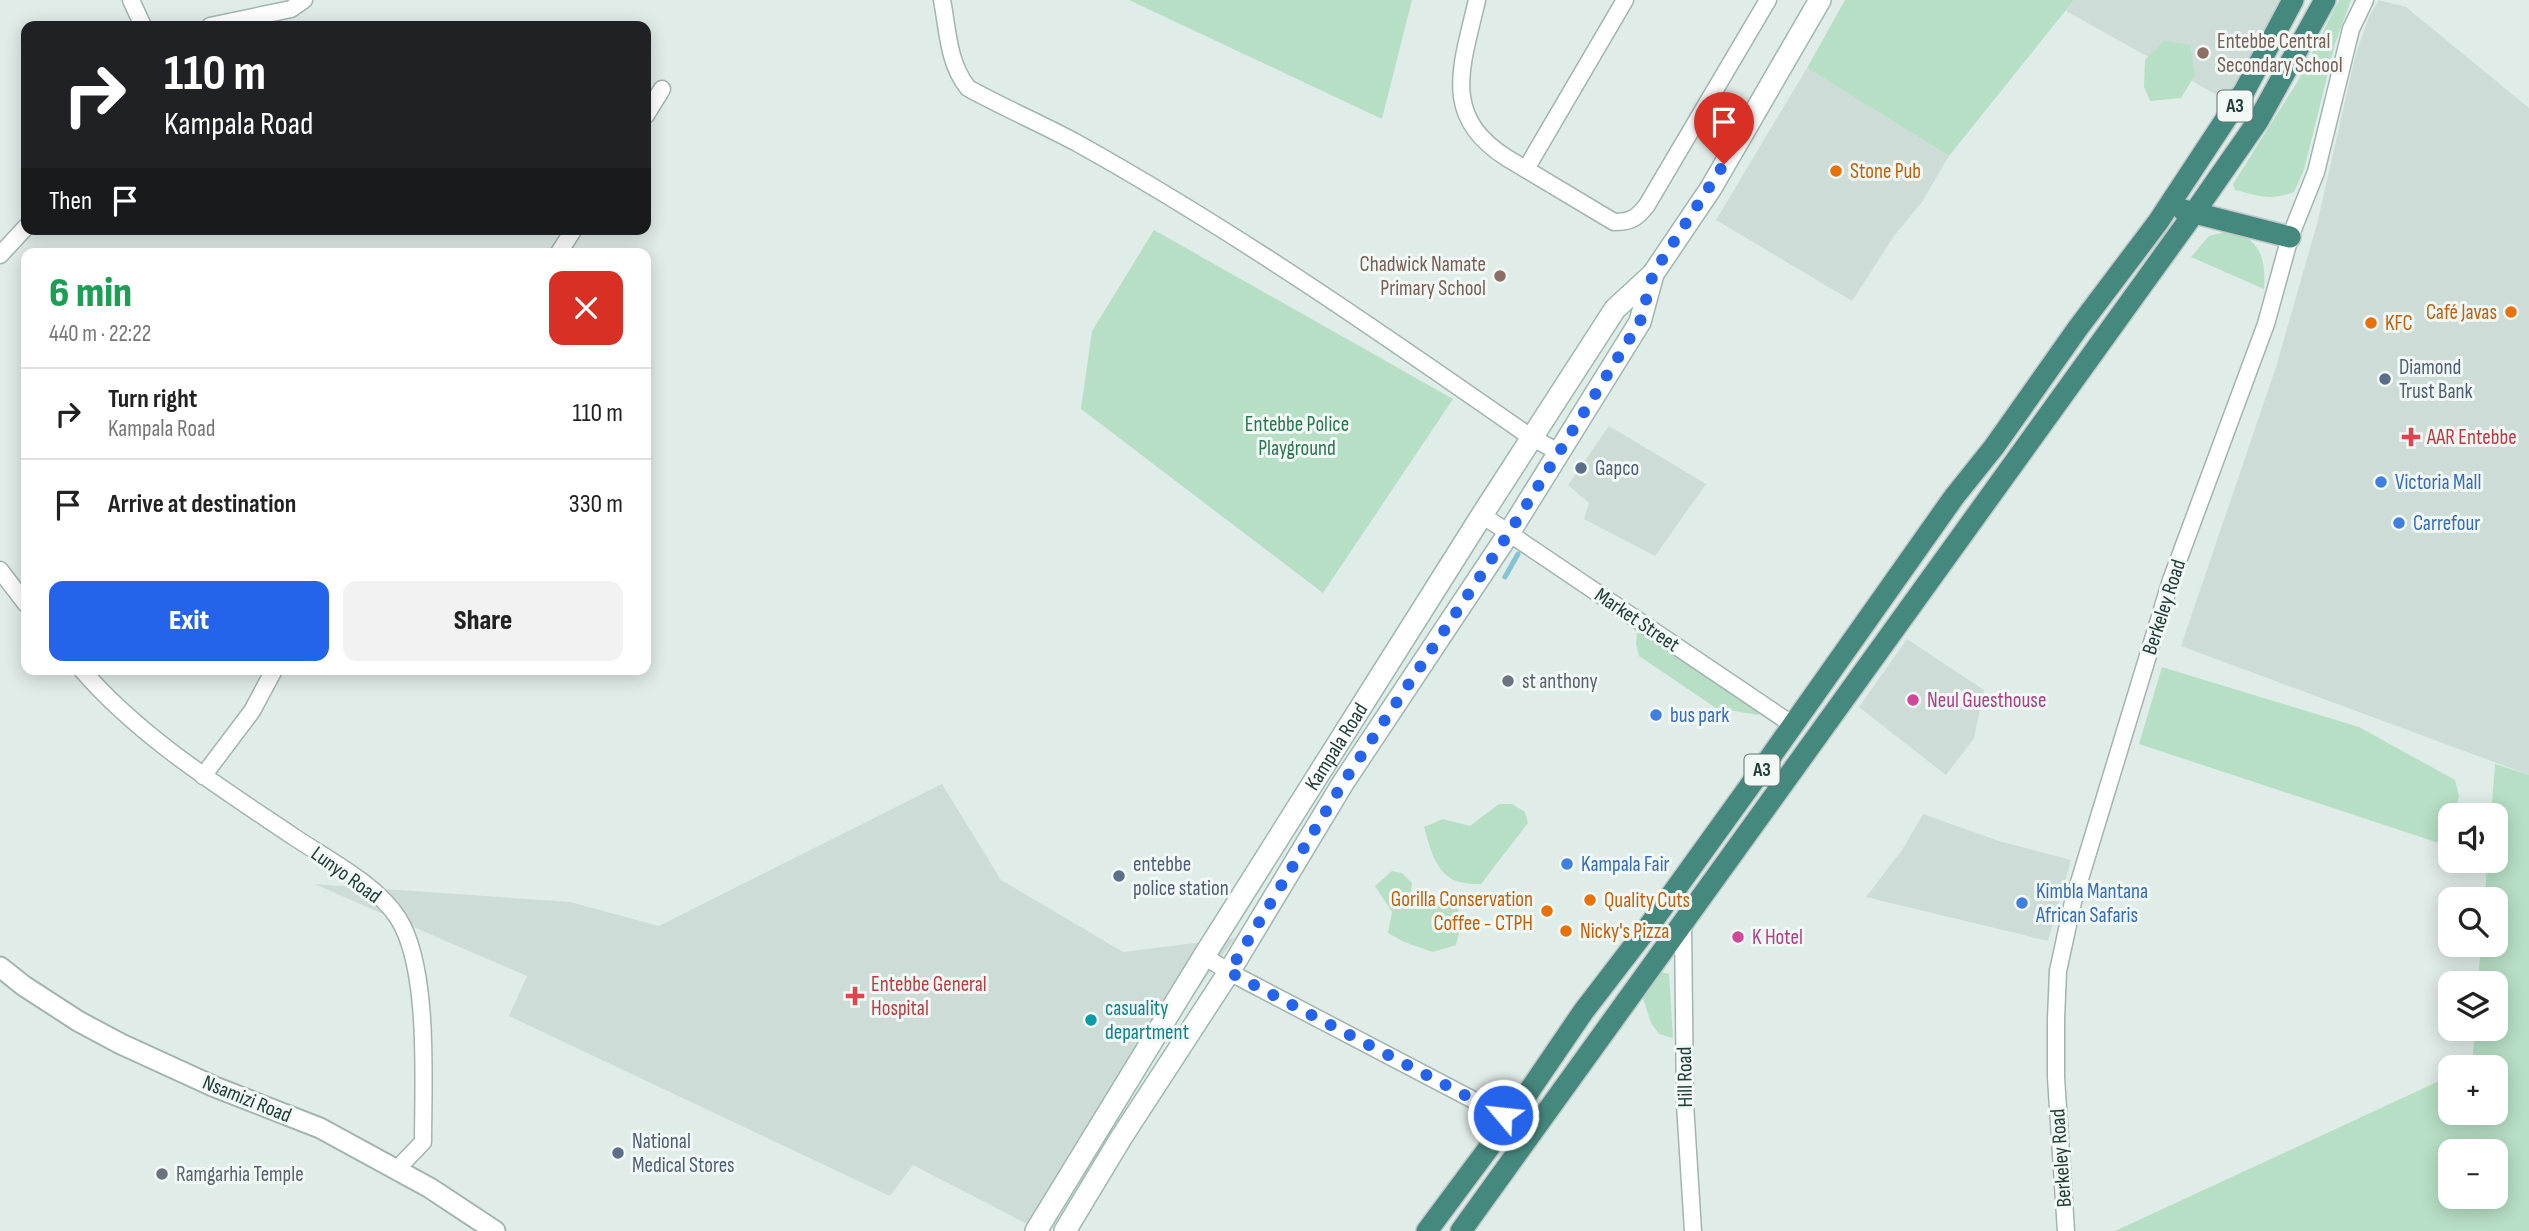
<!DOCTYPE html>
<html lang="en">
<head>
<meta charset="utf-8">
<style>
  :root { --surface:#fff; --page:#f2f2f2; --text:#222; --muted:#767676; --line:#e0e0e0; --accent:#2563eb }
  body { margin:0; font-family:"Sofia Sans Condensed",sans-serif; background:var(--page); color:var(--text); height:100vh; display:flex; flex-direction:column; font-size:26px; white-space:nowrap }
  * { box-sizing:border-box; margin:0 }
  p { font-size:23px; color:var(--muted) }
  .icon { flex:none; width:38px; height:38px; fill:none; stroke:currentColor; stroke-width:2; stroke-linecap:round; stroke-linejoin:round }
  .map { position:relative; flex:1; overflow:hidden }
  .panel { position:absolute; left:21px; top:248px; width:630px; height:427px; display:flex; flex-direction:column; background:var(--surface); border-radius:14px; box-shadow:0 4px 18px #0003 }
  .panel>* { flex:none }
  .guide { position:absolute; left:21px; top:21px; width:630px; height:214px; border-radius:14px; box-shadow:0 4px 18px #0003; background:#202124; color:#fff; overflow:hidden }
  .controls { position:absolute; left:2438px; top:803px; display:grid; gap:14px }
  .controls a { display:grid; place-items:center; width:70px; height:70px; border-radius:14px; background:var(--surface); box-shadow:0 4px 18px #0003; font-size:35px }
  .pin { position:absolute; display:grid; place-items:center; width:60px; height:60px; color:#fff; margin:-72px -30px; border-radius:50% 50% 50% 0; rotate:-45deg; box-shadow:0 0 7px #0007 }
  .pin .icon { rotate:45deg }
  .me { position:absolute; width:77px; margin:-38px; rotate:298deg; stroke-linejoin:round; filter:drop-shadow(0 0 5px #0008) }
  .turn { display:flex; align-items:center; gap:24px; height:147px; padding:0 28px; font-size:32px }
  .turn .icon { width:91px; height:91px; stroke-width:2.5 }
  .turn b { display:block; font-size:49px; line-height:60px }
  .then { display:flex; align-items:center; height:66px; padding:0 28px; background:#0003; gap:14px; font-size:26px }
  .round { display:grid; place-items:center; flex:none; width:74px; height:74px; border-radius:14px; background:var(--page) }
  .headline { display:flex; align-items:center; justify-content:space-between; height:119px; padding:0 28px }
  h1 { font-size:42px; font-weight:800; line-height:52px; color:#1e9e55 }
  .cta { display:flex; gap:14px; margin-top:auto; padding:14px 28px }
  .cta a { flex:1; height:80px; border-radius:14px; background:var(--accent); color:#fff; font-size:28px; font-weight:800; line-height:80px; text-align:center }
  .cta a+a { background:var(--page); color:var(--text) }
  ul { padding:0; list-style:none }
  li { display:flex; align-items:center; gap:21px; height:91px; padding:0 28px; border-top:2px solid var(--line) }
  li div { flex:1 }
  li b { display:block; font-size:26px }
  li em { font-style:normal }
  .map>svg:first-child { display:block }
</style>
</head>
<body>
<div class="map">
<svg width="2529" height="1231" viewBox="0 0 2529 1231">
  <rect width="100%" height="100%" fill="#e0ece8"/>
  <!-- built -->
  <g fill="#cedcd7">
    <path d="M2074 0H2290L2238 110 2215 94 2066 11Z"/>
    <path d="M2379 0 2406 7 2529 108V775L2181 646 2276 367 2317 224 2356 53 2369 17Z"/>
    <path d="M1807 68 1949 156 1922 202 1894 236 1852 301 1716 220Z"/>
    <path d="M1609 426 1706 484 1655 556 1584 519 1589 503 1568 485Z"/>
    <path d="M1907 639 1984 690 1974 738 1946 775 1859 707Z"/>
    <path d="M942 784 1001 880 1123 952 1235 938 1027 1224 913 1165 890 1196 509 1016 527 976 314 884 570 902 659 926Z"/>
    <path d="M1923 814 1999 841 2071 860 2048 941 1866 897 1902 850Z"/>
  </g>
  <!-- green -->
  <g fill="#b7dfc5" fill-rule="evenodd">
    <path d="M1129 0H1412L1382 119Z"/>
    <path d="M1845 0H2074L1949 156 1807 68Z"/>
    <path d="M2339 0H2351L2335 44 2304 170 2294 192C2271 201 2259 196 2235 190L2233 184 2298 81Z"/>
    <path d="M2164 41 2190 45 2195 75 2181 98 2150 101 2144 87 2145 60Z"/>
    <path d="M1154 230 1453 399 1323 593 1081 409 1092 331Z"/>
    <path d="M2228 231C2261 237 2266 260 2264 289L2191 257 2209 236Z"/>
    <path d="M1641 631 1755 705 1759 715 1716 708 1639 656 1636 644 1637 634Z"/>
    <path d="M2162 667 2359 727 2455 780 2459 796 2455 815 2450 816 2448 846 2139 744Z"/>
    <path d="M2495 764 2529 775V1231H2115L2450 1076V1113H2496V1068L2468 1067 2472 1065 2475 1029H2496V984L2478 983 2481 945H2496V900L2485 899 2487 861H2496V816L2491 815ZM2450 1152H2496V1197H2450Z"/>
    <path d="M1499 804H1512L1525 812 1528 823 1481 884C1440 886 1434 862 1424 827L1443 819 1470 826Z"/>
    <path d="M1392 871 1402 873 1412 883 1411 892C1423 901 1441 896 1456 899L1461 924 1456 945 1433 952 1404 942 1388 933 1392 912 1375 886Z"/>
    <path d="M1657 971 1669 974 1673 1038 1659 1034 1651 1023 1641 992Z"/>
  </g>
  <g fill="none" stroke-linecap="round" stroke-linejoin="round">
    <!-- stream -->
    <path stroke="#84c2d5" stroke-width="5" d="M1505 577 1518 554"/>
    <defs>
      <g id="minor">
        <path d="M131 0 143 26"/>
        <path d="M942 0C948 31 948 63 968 88 1004 108 1042 124 1077 143 1235 231 1384 335 1532 438L1559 452"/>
        <path d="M1477 0C1462 66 1440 116 1507 158L1614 222C1631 222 1637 218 1647 205L1768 0"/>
        <path d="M210 26 291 9 304 0"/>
        <path d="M646 115 662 89"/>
        <path d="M1526 169 1625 0"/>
        <path d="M558 254 574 229"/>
        <path d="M0 255 26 227"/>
        <path d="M1482 515 1793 725"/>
        <path d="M0 570 26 604"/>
        <path d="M82 670C141 738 220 787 294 837 327 859 376 884 398 918 430 968 423 1083 423 1142L396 1170"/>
        <path d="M203 776 252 711 274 670"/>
        <path d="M1683 922 1685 1104 1693 1231"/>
        <path d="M1204 956 1229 972 1502 1115 1508 1122"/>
        <path d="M2066 1231 2056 1077V1019L2058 971 2073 902 2171 580 2266 324 2290 237 2316 172 2351 29 2365 0"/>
      </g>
      <path id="tertiary" d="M0 967 24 986 78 1021 121 1044 215 1087 320 1128 430 1188 495 1231"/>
      <g id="secondary">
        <path id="s1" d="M1036 1231 1204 956 1482 515 1615 309 1653 274 1711 188 1820 0"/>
        <path d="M1065 1231 1121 1138 1229 972 1343 783 1509 533 1640 322 1653 274"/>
      </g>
      <g id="trunk">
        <path d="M2183 210 2290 237"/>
        <path d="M1427 1231 1508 1122 1583 1012 1649 926 1757 776 1954 497 1994 447 2078 328 2158 222 2245 90 2293 0"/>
        <path d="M1461 1231 2194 213 2258 121 2325 0"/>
      </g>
    </defs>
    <!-- minor casing -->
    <use href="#minor" stroke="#a3b4b0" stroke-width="19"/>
    <!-- tertiary casing -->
    <use href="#tertiary" stroke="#a3b4b0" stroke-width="23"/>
    <!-- secondary casing -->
    <use href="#secondary" stroke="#9eb8b1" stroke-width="24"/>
    <!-- trunk casing -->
    <use href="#trunk" stroke="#c1c9c7" stroke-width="24"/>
    <!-- minor -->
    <use href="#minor" stroke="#fff" stroke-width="16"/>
    <!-- tertiary -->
    <use href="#tertiary" stroke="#fff" stroke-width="19"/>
    <!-- secondary -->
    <use href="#secondary" stroke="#fff" stroke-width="21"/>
    <!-- trunk -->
    <use href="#trunk" stroke="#45887e" stroke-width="21"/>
  </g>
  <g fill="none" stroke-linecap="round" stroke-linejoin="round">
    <!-- route -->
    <path stroke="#2563eb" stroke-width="12" stroke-dasharray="0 21.6" d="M1503 1115 1229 972 1343 783 1509 533 1640 322 1653 274 1724 164"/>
  </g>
  <!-- markers -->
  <g fill="#8d6e63" stroke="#f1f8f5" stroke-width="2.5">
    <circle cx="2203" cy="53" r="7"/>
    <circle cx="1500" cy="276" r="7"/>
  </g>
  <g fill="#e8710a" stroke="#f1f8f5" stroke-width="2.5">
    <circle cx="1836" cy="171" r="7"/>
    <circle cx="2511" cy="312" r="7"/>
    <circle cx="2371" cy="323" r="7"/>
    <circle cx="1590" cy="900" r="7"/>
    <circle cx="1547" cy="911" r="7"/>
    <circle cx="1566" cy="931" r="7"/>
  </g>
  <g fill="#5c6f8a" stroke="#f1f8f5" stroke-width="2.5">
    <circle cx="2385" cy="379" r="7"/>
    <circle cx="1581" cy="468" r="7"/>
    <circle cx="1119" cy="876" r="7"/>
    <circle cx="618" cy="1153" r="7"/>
  </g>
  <g fill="#e0444e" stroke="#f1f8f5" stroke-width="2.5">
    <path d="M2407.5 426.5h7v7h7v7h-7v7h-7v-7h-7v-7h7z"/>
    <path d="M851.5 985.5h7v7h7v7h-7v7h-7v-7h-7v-7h7z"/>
  </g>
  <g fill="#3f7fe0" stroke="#f1f8f5" stroke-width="2.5">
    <circle cx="2381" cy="482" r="7"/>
    <circle cx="2399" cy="523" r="7"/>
    <circle cx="1656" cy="715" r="7"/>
    <circle cx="1567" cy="864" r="7"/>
    <circle cx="2022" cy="903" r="7"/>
  </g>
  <g fill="#6b7280" stroke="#f1f8f5" stroke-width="2.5">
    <circle cx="1508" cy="681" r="7"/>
    <circle cx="162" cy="1174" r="7"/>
  </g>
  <g fill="#d1479c" stroke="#f1f8f5" stroke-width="2.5">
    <circle cx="1913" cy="700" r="7"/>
    <circle cx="1738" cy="937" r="7"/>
  </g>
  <circle fill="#0f9aa8" stroke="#f1f8f5" stroke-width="2.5" cx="1091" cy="1020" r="7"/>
  <g text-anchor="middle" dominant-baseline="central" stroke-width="6" stroke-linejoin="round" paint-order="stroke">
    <!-- shield labels -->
    <g fill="#f1f8f5" stroke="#5f7571" stroke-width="2">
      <rect x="2217.5" y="90.5" width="35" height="31" rx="5"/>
      <rect x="1744.5" y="754.5" width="35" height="31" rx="5"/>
    </g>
    <g font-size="19" font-weight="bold" fill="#203d38">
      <text x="2235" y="106">A3</text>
      <text x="1762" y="770">A3</text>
    </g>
    <!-- education labels -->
    <g font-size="21" fill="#785e54" stroke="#f1f8f5" text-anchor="start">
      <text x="2217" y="41">Entebbe Central<tspan x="2217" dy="24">Secondary School</tspan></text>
      <text x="1486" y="264" text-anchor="end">Chadwick Namate<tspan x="1486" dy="24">Primary School</tspan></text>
    </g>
    <!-- food labels -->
    <g font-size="21" fill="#c56008" stroke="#f1f8f5" text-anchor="start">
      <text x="1850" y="171">Stone Pub</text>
      <text x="2497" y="312" text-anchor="end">Café Javas</text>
      <text x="2385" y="323">KFC</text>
      <text x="1533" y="899" text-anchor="end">Gorilla Conservation<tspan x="1533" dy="24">Coffee - CTPH</tspan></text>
      <text x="1604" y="900">Quality Cuts</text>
      <text x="1580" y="931">Nicky's Pizza</text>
    </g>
    <!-- service labels -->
    <g font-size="21" fill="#4e5e75" stroke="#f1f8f5" text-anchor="start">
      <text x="2399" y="367">Diamond<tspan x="2399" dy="24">Trust Bank</tspan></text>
      <text x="1595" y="468">Gapco</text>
      <text x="1133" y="864">entebbe<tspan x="1133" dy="24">police station</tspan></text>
      <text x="632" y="1141">National<tspan x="632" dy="24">Medical Stores</tspan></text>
    </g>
    <!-- park labels -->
    <g font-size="21" fill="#27774d" stroke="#f1f8f5">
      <text x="1297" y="424">Entebbe Police<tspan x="1297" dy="24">Playground</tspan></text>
    </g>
    <!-- health labels -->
    <g font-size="21" fill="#be3a42" stroke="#f1f8f5" text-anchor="start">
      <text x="2427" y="437">AAR Entebbe</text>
      <text x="871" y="984">Entebbe General<tspan x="871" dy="24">Hospital</tspan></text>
    </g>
    <!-- shop labels -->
    <g font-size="21" fill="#366cbe" stroke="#f1f8f5" text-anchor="start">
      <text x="2395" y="482">Victoria Mall</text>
      <text x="2413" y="523">Carrefour</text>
      <text x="1670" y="715">bus park</text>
      <text x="1581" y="864">Kampala Fair</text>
      <text x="2036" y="891">Kimbla Mantana<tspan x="2036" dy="24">African Safaris</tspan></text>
    </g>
    <!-- street labels -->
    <g font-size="21" fill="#203d38" stroke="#f1f8f5">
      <text transform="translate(2164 607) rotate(-72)">Berkeley Road</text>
      <text transform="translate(1637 620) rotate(34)">Market Street</text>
      <text stroke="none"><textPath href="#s1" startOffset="570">Kampala Road</textPath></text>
      <text transform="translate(346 875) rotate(36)">Lunyo Road</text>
      <text transform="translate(1685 1077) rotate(-91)">Hill Road</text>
      <text transform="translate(247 1099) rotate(22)">Nsamizi Road</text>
      <text transform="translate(2061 1158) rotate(-94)">Berkeley Road</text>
    </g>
    <!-- worship labels -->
    <g font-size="21" fill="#5b616d" stroke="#f1f8f5" text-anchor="start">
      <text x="1522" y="681">st anthony</text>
      <text x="176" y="1174">Ramgarhia Temple</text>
    </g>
    <!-- hotel labels -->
    <g font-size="21" fill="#b23c85" stroke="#f1f8f5" text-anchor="start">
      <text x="1927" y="700">Neul Guesthouse</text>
      <text x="1752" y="937">K Hotel</text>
    </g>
    <!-- culture labels -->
    <g font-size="21" fill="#0d838f" stroke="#f1f8f5" text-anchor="start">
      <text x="1105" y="1008">casuality<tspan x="1105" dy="24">department</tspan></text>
    </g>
  </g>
</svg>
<div class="controls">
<a><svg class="icon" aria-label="sound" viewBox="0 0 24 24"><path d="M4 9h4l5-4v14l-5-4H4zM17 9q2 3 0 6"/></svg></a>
<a><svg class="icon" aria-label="search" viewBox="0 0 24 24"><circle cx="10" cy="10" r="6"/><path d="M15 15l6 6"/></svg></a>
<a><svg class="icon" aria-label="layers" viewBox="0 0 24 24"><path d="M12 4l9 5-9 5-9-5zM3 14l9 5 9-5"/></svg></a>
<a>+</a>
<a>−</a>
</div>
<div class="pin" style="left:1724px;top:164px;background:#d93025"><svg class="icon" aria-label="arrive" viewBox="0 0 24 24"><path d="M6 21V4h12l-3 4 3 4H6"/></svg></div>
<svg class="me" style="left:1503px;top:1115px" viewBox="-20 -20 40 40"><circle r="17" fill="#2563eb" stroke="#fff" stroke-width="3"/><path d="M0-11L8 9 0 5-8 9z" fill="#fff"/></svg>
<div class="guide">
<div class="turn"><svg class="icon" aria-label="right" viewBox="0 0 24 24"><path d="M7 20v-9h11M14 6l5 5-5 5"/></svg><div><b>110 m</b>Kampala Road</div></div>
<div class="then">Then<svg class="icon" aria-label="arrive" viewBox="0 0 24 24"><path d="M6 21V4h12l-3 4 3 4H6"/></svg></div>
</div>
<section class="panel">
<div class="headline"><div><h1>6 min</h1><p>440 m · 22:22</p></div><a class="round" style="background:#d93025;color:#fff"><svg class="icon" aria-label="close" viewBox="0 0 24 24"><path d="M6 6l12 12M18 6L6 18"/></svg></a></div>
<ul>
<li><svg class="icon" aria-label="right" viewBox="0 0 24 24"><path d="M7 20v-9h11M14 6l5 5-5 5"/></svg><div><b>Turn right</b><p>Kampala Road</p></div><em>110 m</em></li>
<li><svg class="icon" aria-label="arrive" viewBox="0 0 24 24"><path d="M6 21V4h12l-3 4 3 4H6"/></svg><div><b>Arrive at destination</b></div><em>330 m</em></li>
</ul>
<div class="cta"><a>Exit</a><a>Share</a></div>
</section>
</div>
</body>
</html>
